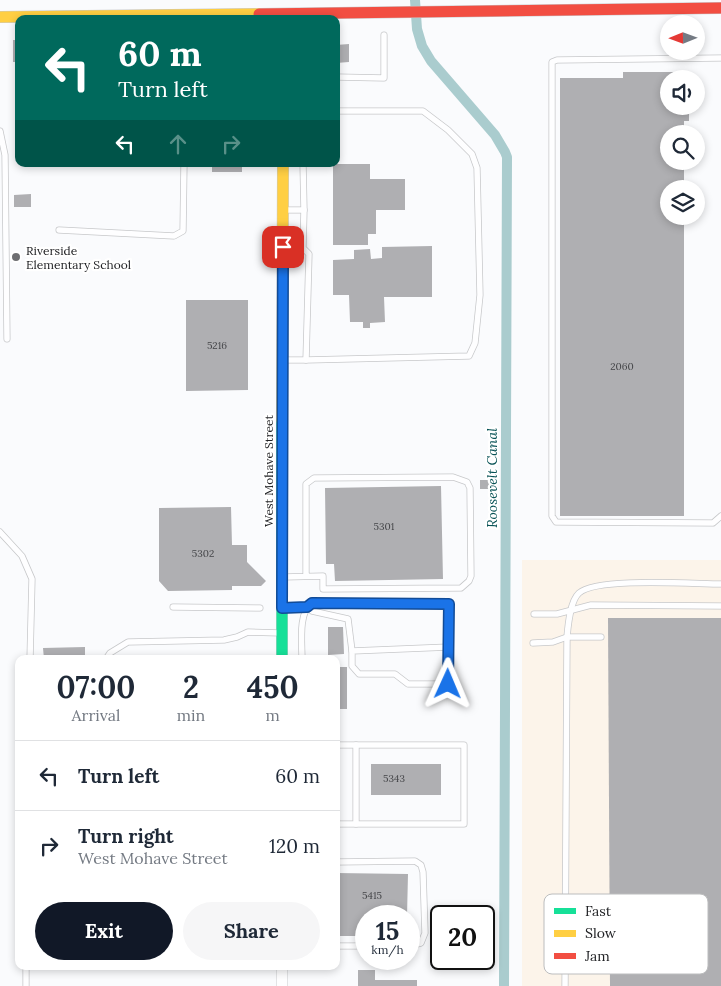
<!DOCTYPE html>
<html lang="en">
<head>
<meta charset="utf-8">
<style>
  :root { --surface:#fff; --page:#f6f6f7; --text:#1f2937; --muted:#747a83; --line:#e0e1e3; --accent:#111827 }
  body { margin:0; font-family:Lora,serif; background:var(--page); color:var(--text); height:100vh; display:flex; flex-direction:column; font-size:19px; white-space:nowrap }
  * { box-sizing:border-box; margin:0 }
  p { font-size:16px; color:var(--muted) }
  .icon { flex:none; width:28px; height:28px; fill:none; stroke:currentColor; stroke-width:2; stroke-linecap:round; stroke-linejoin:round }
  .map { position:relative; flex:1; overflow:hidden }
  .sheet { position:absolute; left:15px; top:655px; width:325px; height:315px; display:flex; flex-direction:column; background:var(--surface); border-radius:10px; box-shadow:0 2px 8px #0003 }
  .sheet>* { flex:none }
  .top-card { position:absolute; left:15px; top:15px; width:325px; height:152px; border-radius:10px; box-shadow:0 2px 8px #0003; background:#00695c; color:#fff; overflow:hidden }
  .needle { width:32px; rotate:269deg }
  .tools { position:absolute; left:660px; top:15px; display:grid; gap:10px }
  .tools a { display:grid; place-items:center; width:45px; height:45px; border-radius:50%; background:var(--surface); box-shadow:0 2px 8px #0003; font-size:25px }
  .speed { position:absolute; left:355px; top:905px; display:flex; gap:10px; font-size:25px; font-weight:700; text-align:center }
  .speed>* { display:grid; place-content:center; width:65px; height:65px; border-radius:50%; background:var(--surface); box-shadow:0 2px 8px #0003; line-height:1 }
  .speed small { font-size:12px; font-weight:400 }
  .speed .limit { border:2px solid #111; border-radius:8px; background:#fff; color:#111 }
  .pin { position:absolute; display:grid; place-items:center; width:42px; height:42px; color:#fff; margin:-21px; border-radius:10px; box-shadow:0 2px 8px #0006 }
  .me { position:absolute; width:55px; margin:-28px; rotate:1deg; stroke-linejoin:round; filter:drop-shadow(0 0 4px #0008) }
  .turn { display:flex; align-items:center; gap:18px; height:105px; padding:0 20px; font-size:22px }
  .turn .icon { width:65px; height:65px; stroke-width:2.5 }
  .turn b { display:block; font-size:35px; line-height:42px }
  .lanes { display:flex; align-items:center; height:48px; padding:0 20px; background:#0003; justify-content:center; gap:25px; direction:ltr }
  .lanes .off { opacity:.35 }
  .eta { display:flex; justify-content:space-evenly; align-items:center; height:85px; text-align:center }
  .eta b { font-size:30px; font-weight:700; line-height:35px }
  .action { display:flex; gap:10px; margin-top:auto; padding:10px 20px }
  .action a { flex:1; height:58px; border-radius:30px; background:var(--accent); color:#fff; font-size:20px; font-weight:700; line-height:58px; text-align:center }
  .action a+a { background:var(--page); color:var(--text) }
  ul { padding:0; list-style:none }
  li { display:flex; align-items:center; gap:15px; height:70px; padding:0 20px; border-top:1px solid var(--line) }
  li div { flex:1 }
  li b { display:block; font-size:19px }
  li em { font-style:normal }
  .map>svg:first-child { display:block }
</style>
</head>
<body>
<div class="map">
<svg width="721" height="986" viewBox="0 0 721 986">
  <rect width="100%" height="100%" fill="#fafbfd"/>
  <!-- industrial -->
  <rect fill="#fcf4ea" x="522" y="560" width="199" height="426"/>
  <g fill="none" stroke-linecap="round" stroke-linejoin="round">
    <!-- canal -->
    <path stroke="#aaccce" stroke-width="10" d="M415 0 417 29 422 46 431 61 495 135 505 152 507 157 504 986"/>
  </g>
  <!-- building -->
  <g fill="#afafb2">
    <rect x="13" y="40" width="6" height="22"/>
    <path d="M349 44V62L336 63V45Z"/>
    <path d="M623 72H689V79H669V106H689V121H684V134H669V161H684V189H669V216H684V516H560V78H623Z"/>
    <rect x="212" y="164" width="30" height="8"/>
    <path d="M333 164H370V179H405V210H376V234H368V245H333Z"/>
    <path d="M31 194V207H14V195Z"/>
    <path d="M432 246V297H384L385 322 370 323V328H363V322H350L349 295H333V260L354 259V250L370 249 371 259 382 258V247Z"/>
    <path d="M186 300H248V390L186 391Z"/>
    <rect x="480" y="480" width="9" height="9"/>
    <path d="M441 486 443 579 335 581 334 564H326L325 488Z"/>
    <path d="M231 507 232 545H247V562L266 581 261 586H232V590L168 591 159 581V508Z"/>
    <path d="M608 618H721V986H610Z"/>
    <path d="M328 627H343L344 654 328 655Z"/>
    <path d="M85 647V659H44L43 648Z"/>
    <path d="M221 655V659H137V656Z"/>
    <rect x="336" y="667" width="11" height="42"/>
    <rect x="371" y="764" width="70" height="31"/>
    <path d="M336 873 408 874 407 916H366V936H336Z"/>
    <path d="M358 970H375V980H417V986H358Z"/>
  </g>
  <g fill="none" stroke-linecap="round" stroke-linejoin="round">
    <defs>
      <g id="lane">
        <path d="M721 58 557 60 552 62V516L556 522 713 523 721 516"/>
        <path d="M336 77 384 78V35"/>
        <path d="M0 131 5 155 7 339"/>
        <path d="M303 164 304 210"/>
        <path d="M59 230 174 236 183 231 184 164"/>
        <path d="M285 360H306L309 254 303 248 304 210H285"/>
        <path d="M306 360 469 356 475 343 480 295 477 168 472 154 448 130 423 111H336"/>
        <path d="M0 532 22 556 32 579 30 659"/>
        <path d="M284 577 323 576V589L461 588 469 581 471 576 470 488 467 482 453 477 314 478 306 484V576"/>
        <path d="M173 607 260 608"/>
        <path d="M284 607H307L312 611 348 619 352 651"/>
        <path d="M534 614H557L591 605 721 606"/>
        <path d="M533 643 553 642 567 637H601"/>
        <path d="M106 659 110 653 128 642 224 640 237 637 248 632 281 633"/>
        <path d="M302 659C302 643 298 612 312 603L449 604C449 631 449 658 448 684H408L395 674H359L352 666V651L449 647"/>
        <path d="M336 745H464V824H336"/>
        <path d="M356 745V824"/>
        <path d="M336 862 415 861 421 865 423 872 425 933 421 943 409 946"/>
        <path d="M336 946H366"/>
        <path d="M26 986V966"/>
        <path d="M565 986 567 637C568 626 570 601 579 593 597 577 694 584 721 584"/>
      </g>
      <path id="street" d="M282 986V966"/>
      <path id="fast" d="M282 659V421"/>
      <g id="slow">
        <path d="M0 17 259 14"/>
        <path d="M282 421 283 164"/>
      </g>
      <path id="jam" d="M259 14 721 8"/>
    </defs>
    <!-- lane casing -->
    <use href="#lane" stroke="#c7c8ca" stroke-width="7"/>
    <!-- street casing -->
    <use href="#street" stroke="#c7c8ca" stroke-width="12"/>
    <!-- fast casing -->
    <use href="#fast" stroke="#c7c8ca" stroke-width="12"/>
    <!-- slow casing -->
    <use href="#slow" stroke="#c7c8ca" stroke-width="12"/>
    <!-- jam casing -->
    <use href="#jam" stroke="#c7c8ca" stroke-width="12"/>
    <!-- lane -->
    <use href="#lane" stroke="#fefeff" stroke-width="5.5"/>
    <!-- street -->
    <use href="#street" stroke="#fefeff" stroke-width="11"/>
    <!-- fast -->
    <use href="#fast" stroke="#16e098" stroke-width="11"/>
    <!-- slow -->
    <use href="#slow" stroke="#ffcf43" stroke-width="11"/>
    <!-- jam -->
    <use href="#jam" stroke="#f24e42" stroke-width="11"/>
  </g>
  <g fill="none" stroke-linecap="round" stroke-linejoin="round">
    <defs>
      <path id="route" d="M283 247 282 608 307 607 312 603 449 604 448 684"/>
    </defs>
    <!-- route casing -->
    <use href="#route" stroke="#114b97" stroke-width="12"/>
    <!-- route -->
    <use href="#route" stroke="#1a73e8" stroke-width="9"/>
  </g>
  <!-- markers -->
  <circle fill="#6d6e71" stroke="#fff" stroke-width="2" cx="16" cy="257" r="5"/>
  <g text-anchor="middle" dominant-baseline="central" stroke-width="4.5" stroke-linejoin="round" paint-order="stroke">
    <!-- number labels -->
    <g font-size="10" fill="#444548">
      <text x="217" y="345">5216</text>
      <text x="622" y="366">2060</text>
      <text x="384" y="526">5301</text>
      <text x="203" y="553">5302</text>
      <text x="394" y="778">5343</text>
      <text x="372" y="895">5415</text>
    </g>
    <!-- poi labels -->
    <g font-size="12" fill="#212225" stroke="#fff" text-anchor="start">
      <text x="26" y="250">Riverside<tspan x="26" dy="14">Elementary School</tspan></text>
    </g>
    <!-- street labels -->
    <g font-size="12" fill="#212225" stroke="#fff">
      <text transform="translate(268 471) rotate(-90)">West Mohave Street</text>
    </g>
    <!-- water labels -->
    <g font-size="14" font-style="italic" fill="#075255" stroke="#fff">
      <text transform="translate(492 478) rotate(-90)">Roosevelt Canal</text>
    </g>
  </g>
  <!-- legend -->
  <rect x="544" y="894" width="164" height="80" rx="8" fill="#fff" stroke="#bcbdbe" stroke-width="1"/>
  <rect x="554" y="908" width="22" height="6" fill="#16e098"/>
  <rect x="554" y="930" width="22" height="7" fill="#ffcf43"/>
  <rect x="554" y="953" width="22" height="6" fill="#f24e42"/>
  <g font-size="14" fill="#212225">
    <text x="585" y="916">Fast</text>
    <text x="585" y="938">Slow</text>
    <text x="585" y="961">Jam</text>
  </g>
</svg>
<div class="tools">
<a><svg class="needle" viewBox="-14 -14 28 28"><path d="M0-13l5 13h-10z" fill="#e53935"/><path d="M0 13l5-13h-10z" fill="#747a83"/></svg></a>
<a><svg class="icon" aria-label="sound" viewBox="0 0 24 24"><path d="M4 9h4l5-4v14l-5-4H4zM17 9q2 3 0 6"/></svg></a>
<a><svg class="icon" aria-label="search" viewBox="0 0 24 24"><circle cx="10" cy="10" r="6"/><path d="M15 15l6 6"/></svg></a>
<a><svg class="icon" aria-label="layers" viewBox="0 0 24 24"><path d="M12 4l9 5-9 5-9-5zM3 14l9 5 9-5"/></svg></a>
</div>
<div class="speed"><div>15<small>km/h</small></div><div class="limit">20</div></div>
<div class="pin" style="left:283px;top:247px;background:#d93025"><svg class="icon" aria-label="arrive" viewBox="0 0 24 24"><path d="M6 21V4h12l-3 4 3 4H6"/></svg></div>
<svg class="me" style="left:448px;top:684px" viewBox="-20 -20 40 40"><path d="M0-17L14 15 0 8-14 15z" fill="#1a73e8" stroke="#fff" stroke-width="4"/></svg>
<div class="top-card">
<div class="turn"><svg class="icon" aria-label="left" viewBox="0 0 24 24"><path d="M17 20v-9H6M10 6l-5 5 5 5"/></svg><div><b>60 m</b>Turn left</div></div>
<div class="lanes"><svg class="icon" aria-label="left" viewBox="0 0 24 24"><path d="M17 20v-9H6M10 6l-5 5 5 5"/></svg><svg class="icon off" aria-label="ahead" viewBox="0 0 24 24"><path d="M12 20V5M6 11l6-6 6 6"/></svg><svg class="icon off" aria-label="right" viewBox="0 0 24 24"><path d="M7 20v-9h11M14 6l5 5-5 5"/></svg></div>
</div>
<section class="sheet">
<div class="eta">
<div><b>07:00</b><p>Arrival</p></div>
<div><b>2</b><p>min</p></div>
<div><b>450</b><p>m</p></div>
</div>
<ul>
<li><svg class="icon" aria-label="left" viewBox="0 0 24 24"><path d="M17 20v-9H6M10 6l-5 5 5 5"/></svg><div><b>Turn left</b></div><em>60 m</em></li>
<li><svg class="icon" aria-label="right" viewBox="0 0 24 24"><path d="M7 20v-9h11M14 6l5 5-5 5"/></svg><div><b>Turn right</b><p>West Mohave Street</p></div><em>120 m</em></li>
</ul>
<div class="action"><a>Exit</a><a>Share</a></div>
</section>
</div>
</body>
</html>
